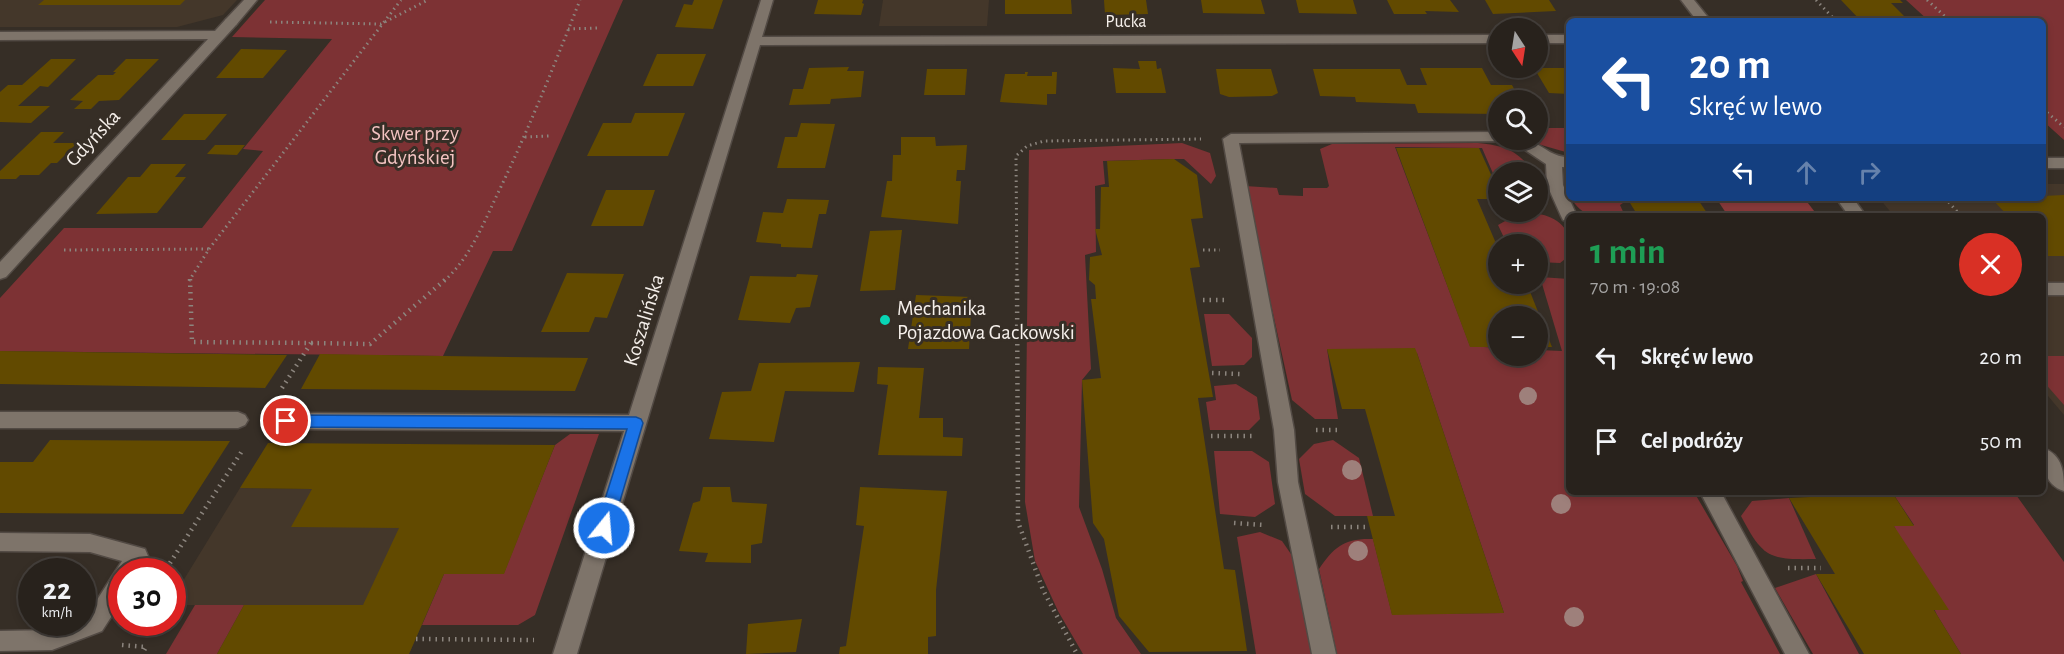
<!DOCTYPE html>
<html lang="pl">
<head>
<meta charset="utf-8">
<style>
  :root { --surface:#28221c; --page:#342f29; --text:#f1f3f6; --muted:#a5a4a3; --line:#443f3b }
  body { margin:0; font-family:"Alegreya Sans",sans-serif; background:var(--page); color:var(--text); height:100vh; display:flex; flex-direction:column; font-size:22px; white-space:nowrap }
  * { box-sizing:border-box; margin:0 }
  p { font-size:20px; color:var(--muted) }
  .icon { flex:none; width:33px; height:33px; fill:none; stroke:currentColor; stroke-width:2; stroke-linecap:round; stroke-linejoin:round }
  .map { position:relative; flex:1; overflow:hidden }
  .panel { position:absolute; left:1566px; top:213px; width:480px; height:282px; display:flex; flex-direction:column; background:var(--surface); border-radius:9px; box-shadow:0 3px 9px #0003,0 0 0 2px var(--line) }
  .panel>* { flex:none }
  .hud { position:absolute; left:1566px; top:18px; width:480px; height:183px; border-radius:9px; box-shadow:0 3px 9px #0003,0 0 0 2px var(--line); background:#1a4fa0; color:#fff; overflow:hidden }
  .needle { width:39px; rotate:168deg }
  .controls { position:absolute; left:1488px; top:18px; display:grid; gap:12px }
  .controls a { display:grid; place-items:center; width:60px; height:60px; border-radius:50%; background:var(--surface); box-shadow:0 3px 9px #0003,0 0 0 2px var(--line); font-size:30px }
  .speed { position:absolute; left:18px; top:558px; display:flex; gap:12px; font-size:30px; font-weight:700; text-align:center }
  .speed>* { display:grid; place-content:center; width:78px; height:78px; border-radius:50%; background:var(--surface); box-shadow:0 3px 9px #0003,0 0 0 2px var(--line); line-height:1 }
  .speed small { font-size:15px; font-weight:400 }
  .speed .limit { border:9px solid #d22; background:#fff; color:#111 }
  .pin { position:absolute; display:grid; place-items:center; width:51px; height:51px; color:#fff; margin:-26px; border:3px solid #fff; border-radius:50%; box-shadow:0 2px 6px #0007 }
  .me { position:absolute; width:66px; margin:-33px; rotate:17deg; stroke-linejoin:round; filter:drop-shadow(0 0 4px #0008) }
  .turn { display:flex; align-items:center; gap:21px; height:126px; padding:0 24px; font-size:27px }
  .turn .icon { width:78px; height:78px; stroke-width:2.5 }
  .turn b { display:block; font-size:42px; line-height:51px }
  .lanes { display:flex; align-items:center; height:57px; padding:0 24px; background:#0003; justify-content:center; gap:30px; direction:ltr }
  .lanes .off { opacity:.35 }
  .round { display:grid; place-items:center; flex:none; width:63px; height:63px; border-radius:32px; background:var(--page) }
  .head { display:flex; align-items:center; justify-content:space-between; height:102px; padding:0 24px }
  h1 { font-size:36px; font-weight:700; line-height:45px; color:#1e9e55 }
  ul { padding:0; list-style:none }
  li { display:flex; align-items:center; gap:18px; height:84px; padding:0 24px }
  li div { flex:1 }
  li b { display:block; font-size:22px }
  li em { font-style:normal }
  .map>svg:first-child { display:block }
</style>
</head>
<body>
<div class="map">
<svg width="2064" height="654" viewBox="0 0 2064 654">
  <rect width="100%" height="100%" fill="#362e26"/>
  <!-- built -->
  <g fill="#44372a">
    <path d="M0 0H237L223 15 177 27H0Z"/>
    <path d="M883 0H989L987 26H879Z"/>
    <path d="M2043 184H2064V415L2043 390V216H1894L1879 198H2043Z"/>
    <path d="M240 488 537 492 504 574H444L409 654H217L244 605H173L172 599Z"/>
  </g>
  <!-- green -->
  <g fill="#7d3234">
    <path d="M265 0H623L512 251H493L443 356 0 351V298L64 228H202L263 151 243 149 332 39 232 37Z"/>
    <path d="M1906 0H2064V140L2043 121V21H1929Z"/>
    <path d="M1538 128H1569V153L1524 140H1538Z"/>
    <path d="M1182 143 1210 153 1216 176 1211 184 1184 159H1174L1103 161 1105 184 1095 186 1096 252 1085 255 1091 369 1082 380 1079 507 1102 569 1116 618 1141 654H1083L1058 611 1035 561 1025 502 1029 150Z"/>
    <path d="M1478 143C1507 146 1516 150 1534 172H1498V185L1482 148 1395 147 1470 346 1498 348V356H1538V350L1562 351 1540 277 1569 279V492H1694L1737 566 1743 581 1741 582 1780 654H1337L1319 569C1334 547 1344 538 1373 539L1392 614 1504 613 1417 353 1327 349 1338 419H1315L1292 400 1245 186 1277 188 1279 195 1303 196V188H1327L1329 186 1320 149 1332 144Z"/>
    <path d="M1571 198H1621L1623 203 1620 205 1625 216C1601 216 1585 221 1571 198Z"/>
    <path d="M1507 212C1528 211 1561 212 1569 237 1570 242 1569 250 1569 256L1560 263 1538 262V244H1507L1498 225 1507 220Z"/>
    <path d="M1204 314H1229L1252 338V357L1244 365 1212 366Z"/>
    <path d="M2043 356H2064V405L2043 381Z"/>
    <path d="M1236 384 1257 397 1260 419 1249 430H1210L1206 402 1216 400 1214 386Z"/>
    <path d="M570 434H599L535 615 518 625H422L444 574 504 573 555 445Z"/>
    <path d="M1333 440 1359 458 1373 516H1335L1305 494 1299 459 1314 444Z"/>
    <path d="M1214 451H1252L1269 462 1275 504 1255 517 1220 514Z"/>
    <path d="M1892 492H2014L2064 562V654H1961L1937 615 1894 526 1914 525Z"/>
    <path d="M1789 498 1816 559C1769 560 1763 558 1741 516L1752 501Z"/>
    <path d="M1260 532 1282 541 1293 557 1314 654H1256L1237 537Z"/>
    <path d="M1816 574 1859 654H1813L1775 588Z"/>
    <path d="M195 605H244L217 654H166Z"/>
  </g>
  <!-- forest -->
  <path fill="#8b3b3c" d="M1716 198H1804L1818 216H1728Z"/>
  <!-- building -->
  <g fill="#624a00">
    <path d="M44 0H185L180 5H38Z"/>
    <path d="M694 0H723L713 29 675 27 684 4 692 5Z"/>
    <path d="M818 0H863L862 3 864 4 861 15 814 14Z"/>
    <path d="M1005 0H1071L1072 14H1005Z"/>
    <path d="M1104 0H1146L1148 14 1105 15Z"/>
    <path d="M1201 0H1261L1265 14 1203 13Z"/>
    <path d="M1296 0H1353L1357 14 1299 13Z"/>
    <path d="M1387 0H1450L1459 12 1425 11 1427 14H1394Z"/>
    <path d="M1485 0H1549L1556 11 1493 14Z"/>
    <path d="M1841 0H1900L1903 3H1891L1909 21H1861Z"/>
    <path d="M241 49 287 50 263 78H216Z"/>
    <path d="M657 54H706L693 86H643Z"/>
    <path d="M51 59H76L48 87 40 86 18 106H50L31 123 0 122V92L8 85H22Z"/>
    <path d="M126 59H159L119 100 99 101 91 109H74L83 101 70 100 98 75H113L116 72H113Z"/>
    <path d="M1138 61H1156L1157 69 1161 68 1166 93H1116L1113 68 1140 69Z"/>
    <path d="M849 67 847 71H864L861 97 831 99 830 104 789 105 793 89H803L809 68Z"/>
    <path d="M1420 68H1482L1491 85H1512L1520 100H1498V114L1418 113 1415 104 1356 102 1355 97 1320 96 1313 69H1400L1407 85H1427Z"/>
    <path d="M1534 68H1569V94L1549 93Z"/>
    <path d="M927 69H967L965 95H924Z"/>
    <path d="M1216 69H1271L1278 93 1272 96 1229 97 1220 94Z"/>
    <path d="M1025 72H1028L1027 76H1052V72H1057L1056 94H1047V105L1000 102 1005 74H1025Z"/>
    <path d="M635 113H685L668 156H587L603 123H631Z"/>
    <path d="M184 114H227L205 140H161Z"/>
    <path d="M801 123 835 124 825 168H777L785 137H797Z"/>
    <path d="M41 132H64L53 143H77L57 163H51L39 175H20L16 179H0V171Z"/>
    <path d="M901 137H935L936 146 967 145 965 170H957L956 181H961L958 224 881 217 887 181H892L893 155H901Z"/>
    <path d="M215 145H245L237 155 207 154Z"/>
    <path d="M1396 148H1479L1498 190V199H1477L1498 248V284H1527L1552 347H1538V316H1498V347H1470Z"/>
    <path d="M1174 159 1197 175 1203 218 1191 219 1200 267 1190 268 1213 397 1198 398 1224 569 1235 570 1247 651 1149 652 1119 616 1104 539 1093 523 1082 380 1101 378 1091 299H1096L1095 285 1089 280 1090 257 1102 255 1095 229H1100L1101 187H1109L1107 161Z"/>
    <path d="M151 164H186L175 177H186L157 213 96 214 128 177H140Z"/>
    <path d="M606 190H655L643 226H591Z"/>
    <path d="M2064 195V256H2045L2043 254V216H2008L1991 198H2043V196Z"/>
    <path d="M1627 198H1697L1709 216H1638Z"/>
    <path d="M787 199 829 200 826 214H819L812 248 781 247V244L756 242 763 212 783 213Z"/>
    <path d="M902 230 895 290 860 291 870 231Z"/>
    <path d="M567 273 624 274 607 318 595 317 589 332H541Z"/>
    <path d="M797 274 818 275 810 307 796 308 790 323 738 320 750 276 796 277Z"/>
    <path d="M916 295 972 297 969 349H908Z"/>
    <path d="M1415 348 1417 353 1504 613 1392 615 1367 516H1395L1365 409H1342L1327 349Z"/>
    <path d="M0 351 287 355 265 388 0 384Z"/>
    <path d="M320 354 443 356 588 358 575 391 301 389Z"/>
    <path d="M860 362 854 392 785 391 774 442 709 439 722 392 751 391 759 363Z"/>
    <path d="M878 367 924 368 919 418H943V437L963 438 962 456 878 455 888 385 877 384Z"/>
    <path d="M50 440 230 441 183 514 0 513V462H33Z"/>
    <path d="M268 443 555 445 504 574H444L409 654H217L244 605H363L399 528 291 527 312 489 240 488Z"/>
    <path d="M703 487H730L732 502 767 504 762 543 751 545V563L705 562 708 553 679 551 693 503 700 501Z"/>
    <path d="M860 487 947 491 936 590V636L928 637V654H839L840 647 846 646 864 526 856 525Z"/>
    <path d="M1807 492H1892L1914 526H1894L1949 610H1934L1961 654H1864L1816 574H1835L1789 498 1810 497Z"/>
    <path d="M802 619 796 652 746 654 748 624Z"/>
  </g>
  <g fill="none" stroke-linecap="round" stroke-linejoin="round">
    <defs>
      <g id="lane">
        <path d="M244 0H257L236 25H226L224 22 226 19Z"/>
        <rect x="2043" y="158" width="21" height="10"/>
        <rect x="2043" y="283" width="21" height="12"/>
        <path d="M0 533 90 534 145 549 148 556 139 572H122V600L102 631 52 650 0 651V631L52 630 71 622H82V618L86 617 122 561 90 552 0 551Z"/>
      </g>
      <g id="street">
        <path d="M761 0H773L762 37 1498 35V43L760 45 577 654H553L624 431 286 429 279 426 276 421 279 416 286 413 629 415Z"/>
        <path d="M1681 0H1694L1711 21H1697Z"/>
        <path d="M231 18 238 22 236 25 6 277 0 279V262L208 39 0 40V32L215 31 226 19Z"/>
        <rect x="1538" y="35" width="31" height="8"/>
        <path d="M1498 132V140C1510 140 1523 137 1533 142 1547 149 1553 157 1569 157V167H1562L1563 185 1577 216H1569V221L1563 220 1561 216 1547 185 1546 164 1522 148 1504 143 1502 141 1239 143 1294 430 1298 482 1336 654H1312L1278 482 1274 430 1223 139 1231 134Z"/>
        <path d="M1836 198H1853L1866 216H1849Z"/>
        <path d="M0 412H238L245 415 248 420 245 425 238 428H0Z"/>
        <path d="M2043 448C2063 455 2064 473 2064 491 2044 485 2043 466 2043 448Z"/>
        <path d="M1700 492H1721L1809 654H1785Z"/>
      </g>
    </defs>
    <!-- lane casing -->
    <use href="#lane" stroke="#524a44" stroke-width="3"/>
    <!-- street casing -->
    <use href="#street" stroke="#524a44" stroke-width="3"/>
    <!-- path-far1 -->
    <g stroke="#8c857e" stroke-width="3" stroke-dasharray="1.5 4" stroke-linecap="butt">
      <path d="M1816 0 1836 21"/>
      <path d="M1927 0 1950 21"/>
      <path d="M270 22 381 24 428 0"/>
      <path d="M568 29 597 28"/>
      <path d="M2043 95 2045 97H2043"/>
      <path d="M2043 109 2064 127"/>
      <path d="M525 137 550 136"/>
      <path d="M1945 198 1961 216"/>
      <path d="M209 249 401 0"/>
      <path d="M64 250 209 249 189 281"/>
      <path d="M1203 250H1220"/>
      <path d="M444 281C469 259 483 225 497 195 528 131 554 66 580 0"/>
      <path d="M1017 281 1016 156 1027 146 1044 141 1201 139"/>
    </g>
    <!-- path -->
    <g stroke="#8c857e" stroke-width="4.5" stroke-dasharray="1.5 5" stroke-linecap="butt">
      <path d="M190 279 192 342 311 343 280 391"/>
      <path d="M1017 279 1018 522 1043 590 1077 654"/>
      <path d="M1203 300H1229"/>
      <path d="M311 343 370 344 446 279"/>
      <path d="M1212 373 1241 374"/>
      <path d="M1316 430H1342"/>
      <path d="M1211 436H1252"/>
      <path d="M1234 523 1264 525"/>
      <path d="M1331 527H1370"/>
      <path d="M170 563 242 451"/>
      <path d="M1788 568H1821"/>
      <path d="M416 639 534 640"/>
      <path d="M122 645 146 647 142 654"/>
    </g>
    <!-- lane -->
    <use href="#lane" fill="#7e746a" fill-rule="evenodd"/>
    <!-- street -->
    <use href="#street" fill="#7e746a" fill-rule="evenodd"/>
  </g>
  <!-- trees -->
  <g fill="#9e807b">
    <circle cx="1528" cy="396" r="9"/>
    <circle cx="1352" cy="470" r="10"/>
    <circle cx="1561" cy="504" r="10"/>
    <circle cx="1358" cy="551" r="10"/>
    <circle cx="1574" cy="617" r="10"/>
  </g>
  <!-- route -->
  <path fill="#1a73e8" stroke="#114b97" stroke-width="1.5" d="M286 415 636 417 641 419 643 423 612 528 609 533 604 535 598 533 596 528 627 429 286 427 281 425 278 421 281 417Z"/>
  <!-- markers -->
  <circle fill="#08d5b5" stroke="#362e26" stroke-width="2" cx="885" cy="320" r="6"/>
  <g text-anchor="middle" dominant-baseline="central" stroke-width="6" stroke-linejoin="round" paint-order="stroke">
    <!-- far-street labels -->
    <g font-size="18" fill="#f6f0eb" stroke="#362e26">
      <text x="1126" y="22">Pucka</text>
    </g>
    <!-- park labels -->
    <g font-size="21" fill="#f3c3c1" stroke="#362e26">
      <text x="415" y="133">Skwer przy<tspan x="415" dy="24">Gdyńskiej</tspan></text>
    </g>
    <!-- street labels -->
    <g font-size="21" fill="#f6f0eb" stroke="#362e26">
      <text transform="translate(93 138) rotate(-47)">Gdyńska</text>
      <text transform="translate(644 320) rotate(-73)">Koszalińska</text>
    </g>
    <!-- poi labels -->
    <g font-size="21" fill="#f6f0eb" stroke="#362e26" text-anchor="start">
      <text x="897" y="308">Mechanika<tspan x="897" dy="24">Pojazdowa Gackowski</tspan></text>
    </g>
  </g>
</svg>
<div class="controls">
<a><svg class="needle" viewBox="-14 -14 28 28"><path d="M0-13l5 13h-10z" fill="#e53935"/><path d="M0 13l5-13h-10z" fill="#a5a4a3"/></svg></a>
<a><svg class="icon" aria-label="search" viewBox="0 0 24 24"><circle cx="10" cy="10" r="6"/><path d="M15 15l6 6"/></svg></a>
<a><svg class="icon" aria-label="layers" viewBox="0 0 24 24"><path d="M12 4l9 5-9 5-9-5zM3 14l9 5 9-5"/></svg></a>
<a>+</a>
<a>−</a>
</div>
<div class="speed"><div>22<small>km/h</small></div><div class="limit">30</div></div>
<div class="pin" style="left:286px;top:421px;background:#d93025"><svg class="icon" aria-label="arrive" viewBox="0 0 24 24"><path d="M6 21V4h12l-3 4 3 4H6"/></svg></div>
<svg class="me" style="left:604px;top:528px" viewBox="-20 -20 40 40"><circle r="17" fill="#1a73e8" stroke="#fff" stroke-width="3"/><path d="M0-11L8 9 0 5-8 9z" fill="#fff"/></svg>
<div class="hud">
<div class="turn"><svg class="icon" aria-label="left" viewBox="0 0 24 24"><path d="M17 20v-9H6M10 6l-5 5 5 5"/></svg><div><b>20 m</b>Skręć w lewo</div></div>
<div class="lanes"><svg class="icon" aria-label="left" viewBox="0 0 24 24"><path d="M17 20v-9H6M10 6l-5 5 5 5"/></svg><svg class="icon off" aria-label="ahead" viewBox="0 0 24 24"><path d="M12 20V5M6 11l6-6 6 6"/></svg><svg class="icon off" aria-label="right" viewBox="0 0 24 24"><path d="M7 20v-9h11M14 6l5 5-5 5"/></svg></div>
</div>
<section class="panel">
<div class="head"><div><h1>1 min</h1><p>70 m · 19:08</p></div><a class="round" style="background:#d93025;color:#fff"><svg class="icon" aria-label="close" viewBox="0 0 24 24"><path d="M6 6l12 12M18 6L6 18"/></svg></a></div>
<ul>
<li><svg class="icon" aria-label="left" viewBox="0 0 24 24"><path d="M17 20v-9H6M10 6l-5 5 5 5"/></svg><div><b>Skręć w lewo</b></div><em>20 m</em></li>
<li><svg class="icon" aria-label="arrive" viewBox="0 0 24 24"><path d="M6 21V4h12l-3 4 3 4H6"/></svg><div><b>Cel podróży</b></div><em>50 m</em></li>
</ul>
</section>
</div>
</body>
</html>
